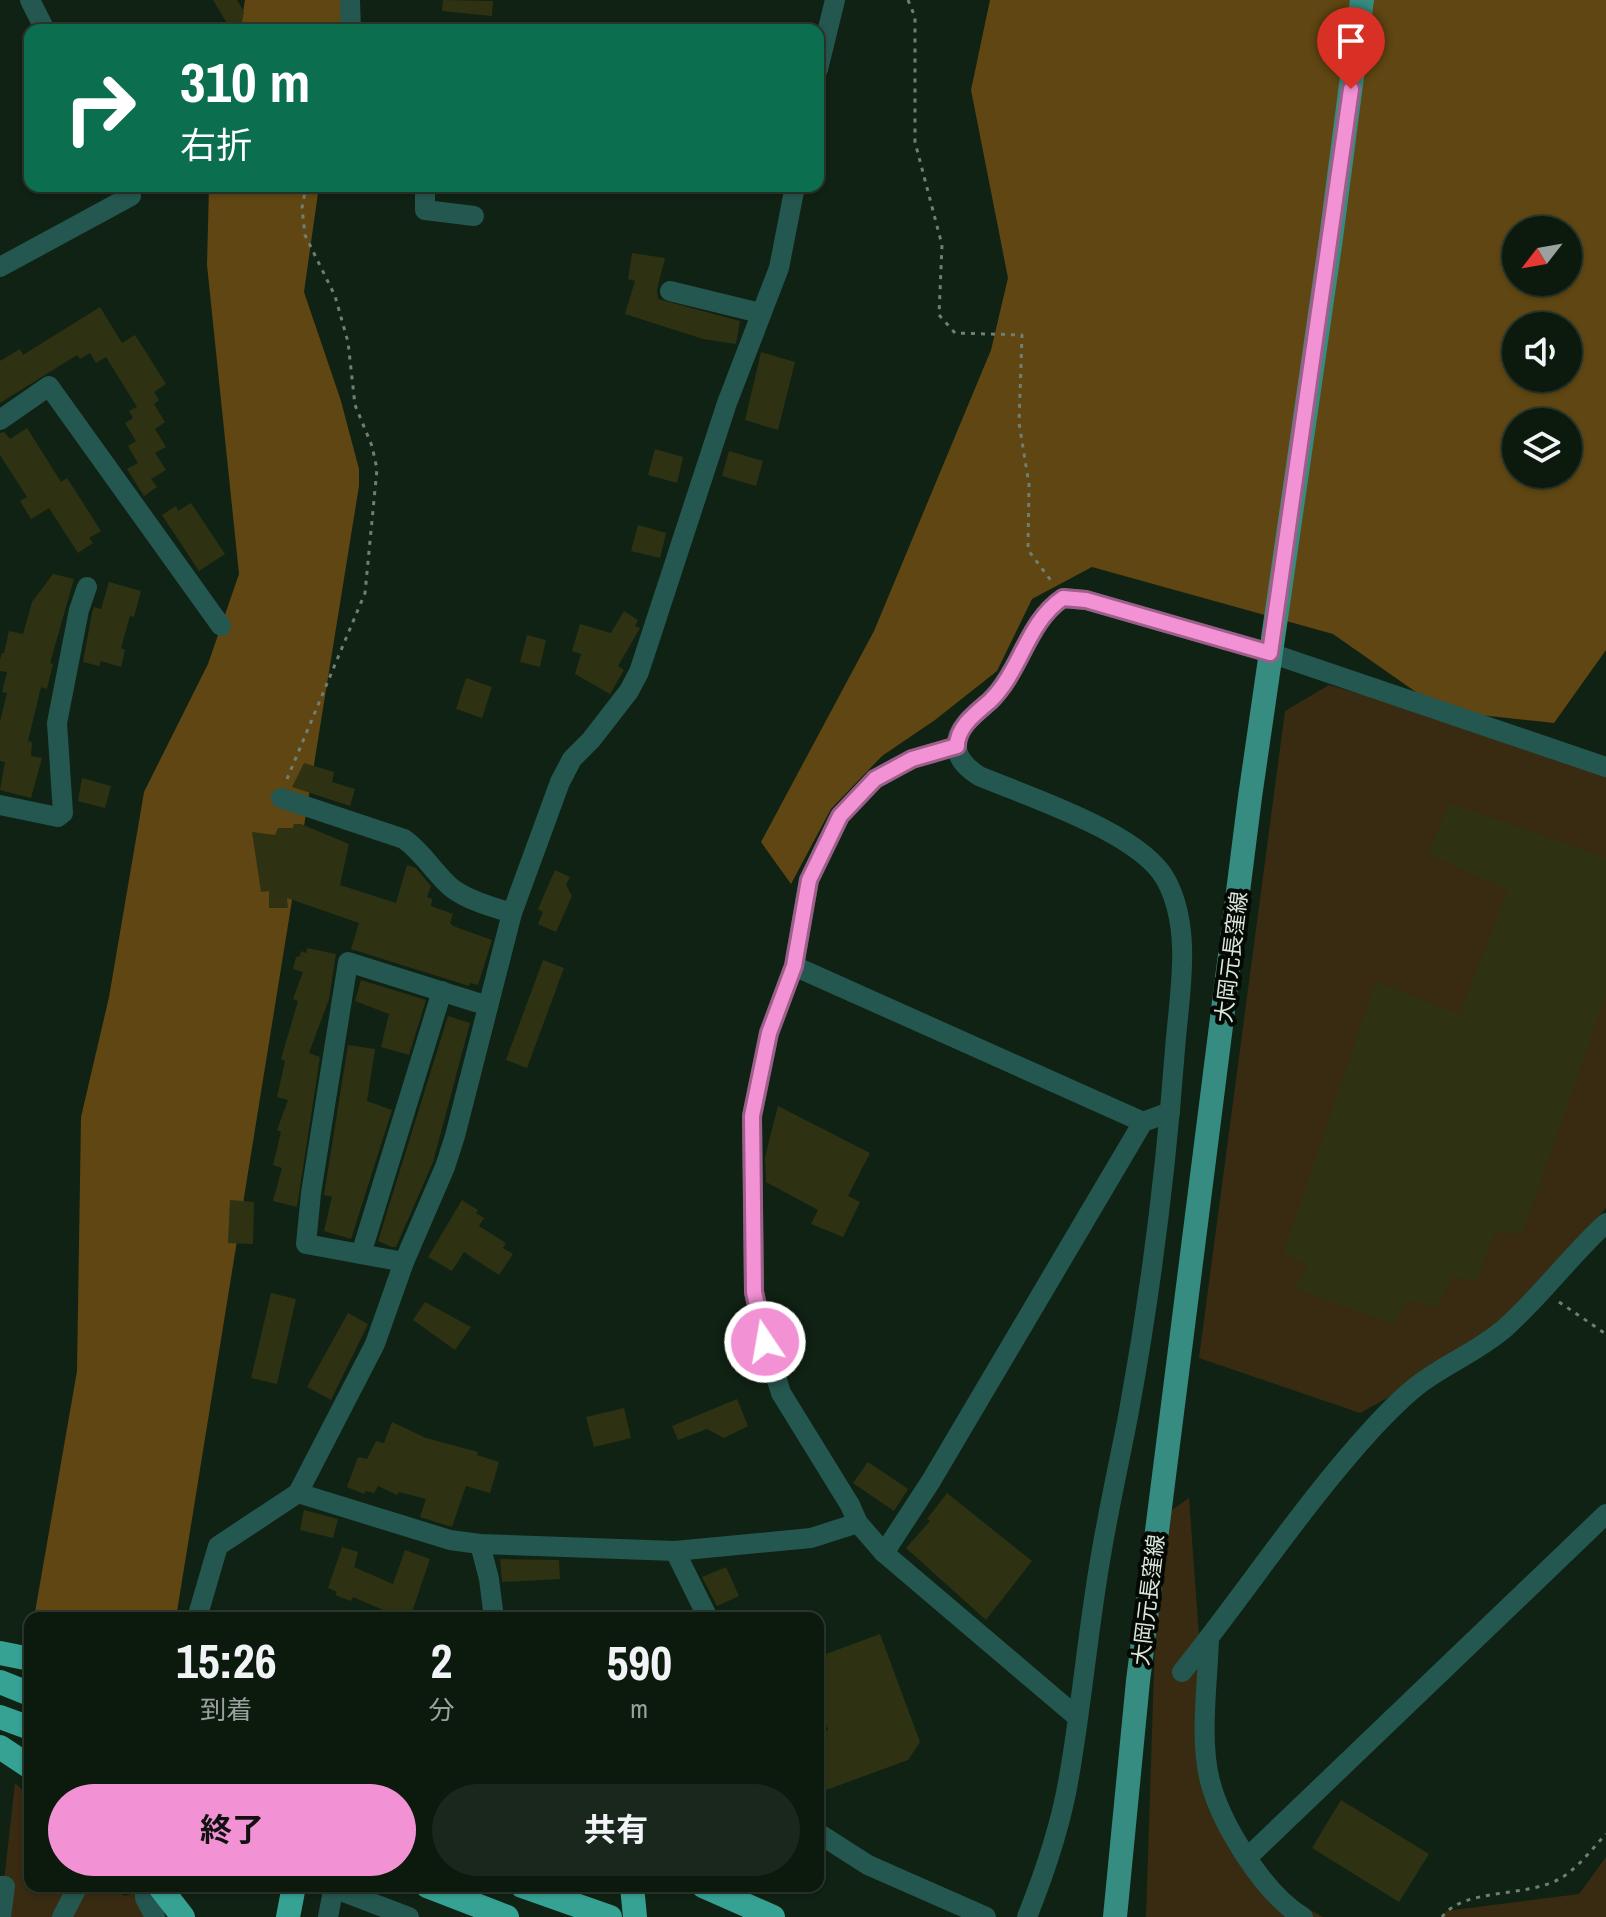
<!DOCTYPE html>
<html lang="ja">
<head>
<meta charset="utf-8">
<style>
  :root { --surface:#0c1a0e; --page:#1a271c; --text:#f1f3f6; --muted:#9aa19e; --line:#2c382e; --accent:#f391d5 }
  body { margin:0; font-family:"Archivo Narrow","Noto Sans JP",sans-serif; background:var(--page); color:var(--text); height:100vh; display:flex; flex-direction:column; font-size:30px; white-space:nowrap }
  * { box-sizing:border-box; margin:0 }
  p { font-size:26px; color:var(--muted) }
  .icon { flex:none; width:44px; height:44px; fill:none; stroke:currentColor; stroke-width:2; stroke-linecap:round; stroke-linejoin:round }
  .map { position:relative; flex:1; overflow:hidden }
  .details { position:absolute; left:24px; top:1612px; width:800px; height:280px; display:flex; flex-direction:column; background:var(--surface); border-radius:16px; box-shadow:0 2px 6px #0004,0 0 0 2px var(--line) }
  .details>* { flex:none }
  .hud { position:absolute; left:24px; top:24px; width:800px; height:168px; border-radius:16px; box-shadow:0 2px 6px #0004,0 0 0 2px var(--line); background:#0b6e4f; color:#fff; overflow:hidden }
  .needle { width:52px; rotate:239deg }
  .buttons { position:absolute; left:1502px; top:216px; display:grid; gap:16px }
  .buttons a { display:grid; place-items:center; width:80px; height:80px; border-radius:50%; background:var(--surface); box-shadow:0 2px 6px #0004,0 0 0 2px var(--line); font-size:40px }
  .pin { position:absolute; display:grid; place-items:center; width:68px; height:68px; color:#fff; margin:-82px -34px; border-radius:50% 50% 50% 0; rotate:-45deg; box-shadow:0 0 8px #0007 }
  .pin .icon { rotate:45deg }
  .me { position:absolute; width:88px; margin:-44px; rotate:348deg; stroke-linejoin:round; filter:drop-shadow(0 0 6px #0008) }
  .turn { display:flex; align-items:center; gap:28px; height:168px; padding:0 24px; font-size:36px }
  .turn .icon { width:104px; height:104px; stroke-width:2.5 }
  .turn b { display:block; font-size:56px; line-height:68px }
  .eta { display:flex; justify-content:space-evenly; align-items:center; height:136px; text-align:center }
  .eta b { font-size:48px; font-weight:700; line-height:56px }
  .primary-button { display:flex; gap:16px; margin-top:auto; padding:16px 24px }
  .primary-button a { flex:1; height:92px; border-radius:48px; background:var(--accent); color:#111; font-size:32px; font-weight:700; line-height:92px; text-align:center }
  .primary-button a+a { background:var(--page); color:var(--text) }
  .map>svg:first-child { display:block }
</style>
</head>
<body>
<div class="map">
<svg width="1606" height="1917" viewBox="0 0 1606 1917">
  <rect width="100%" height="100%" fill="#102213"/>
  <!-- green -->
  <g fill="#392b12">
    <path d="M1329 685 1552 749 1606 775V1208L1485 1344 1360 1413 1199 1358 1285 711Z"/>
    <path d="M1189 1498 1200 1649 1204 1791 1269 1887 1323 1917H1146L1159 1519Z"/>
    <path d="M15 1783 30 1797V1886H124L123 1896 145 1891 162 1917H0Z"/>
    <path d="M1606 1857V1917H1443L1446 1911 1579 1894Z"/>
  </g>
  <!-- forest -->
  <g fill="#5f4612" fill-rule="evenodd">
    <path d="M245 0H341V30H240Z"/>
    <path d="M990 0H1606V650L1554 723 1443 711 1333 634 1092 567 1032 599 997 671 935 720 882 756 831 809 791 884 761 842 874 631 991 350 1008 278 971 90ZM1516 230H1568V282H1516ZM1516 326H1568V378H1516ZM1516 422H1568V474H1516Z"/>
    <path d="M209 186H319L304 292 341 401 359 469V486L176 1618H34L77 1371 81 1117 109 997 144 792 208 664 239 574 207 265Z"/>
  </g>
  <!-- building -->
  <g fill="#2e3213">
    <path d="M213 0H237L244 12 240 30H231Z"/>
    <path d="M443 0 493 1 492 16 442 11Z"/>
    <path d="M632 253 665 258 657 289 658 299 740 321 736 344 703 339 625 314 635 281 628 279Z"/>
    <path d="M100 307 122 343 135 335 166 384 154 392 159 400 154 404 165 422 155 429 166 447 155 453 166 470 151 479 157 487 144 496 127 469 138 463 128 446 136 441 125 423 133 418 129 411 137 407 106 357 96 363 90 353 80 359 77 355 0 403V361L20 349 23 355Z"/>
    <path d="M761 352 795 362 778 430 745 420Z"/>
    <path d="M27 428 61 482 67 478 101 531 89 538 93 543 78 553 49 508 31 519 20 501 27 497 0 455V433L4 432 10 439Z"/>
    <path d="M655 449 683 457 677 483 648 475Z"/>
    <path d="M729 451 763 461 756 486 722 476Z"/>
    <path d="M191 503 225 554 199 571 162 515 176 506 178 511Z"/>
    <path d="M638 525 666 533 660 558 631 551Z"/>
    <path d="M53 574 74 579 50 663 53 664 47 689 41 687 28 741 32 742 31 756 42 758 31 798 0 790 5 762 0 761V722L7 693 2 692 7 672 0 671V660L2 653H4L9 631 23 634 32 602Z"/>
    <path d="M109 582 141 591 134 617 130 616 121 648 125 650 121 667 101 661 99 666 83 662 92 613 94 607 101 609Z"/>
    <path d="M624 611 638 620 635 626 640 628 618 666 624 670 610 694 575 674 581 654 572 651 580 624 611 633Z"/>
    <path d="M527 635 546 640 540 667 520 662Z"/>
    <path d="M466 678 492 687 482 718 456 709Z"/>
    <path d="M304 763 334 772 332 782 355 789 350 806 292 787Z"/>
    <path d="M82 778 111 786 105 808 78 801Z"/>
    <path d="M1449 803 1606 858V995L1522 1234 1495 1231 1476 1283 1452 1276 1438 1307 1407 1301 1394 1325 1295 1288 1308 1265 1283 1254 1376 982 1460 1014 1508 890 1428 854Z"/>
    <path d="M294 824H301L349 844 340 885 396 903 407 865 416 868 431 886 427 897 432 899 431 906 453 914 450 923 453 926 492 940 478 985 470 983 469 986 351 949 359 923 287 898 288 908H269V891L261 892 252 832 275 835 278 828H293Z"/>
    <path d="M555 870 570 877 566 885 572 896 556 932 538 924 543 912 538 909Z"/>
    <path d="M307 948 336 954 329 999 309 1053 320 1057 297 1207 273 1201 282 1168 273 1165 281 1132 277 1130 288 1100 277 1097 285 1061 281 1059 298 1001 293 999 303 972 293 969 296 957 300 956 301 951 306 953Z"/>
    <path d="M543 960 564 968 527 1068 506 1060Z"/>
    <path d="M361 980 426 1000 409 1055 381 1047 389 1014 355 1001Z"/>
    <path d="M448 1016 470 1023 433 1162 396 1247H392L378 1241Z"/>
    <path d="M348 1045 375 1049 367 1101 392 1110 351 1239 324 1231 332 1197 324 1195Z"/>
    <path d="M778 1106 870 1153 848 1196 860 1202 843 1237 811 1224 818 1210 766 1182 765 1157Z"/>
    <path d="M230 1200 254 1202 253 1244 228 1243Z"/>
    <path d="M462 1200 478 1210 476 1213 484 1218 479 1226 506 1243 503 1248 513 1254 499 1275 464 1252 452 1271 428 1257Z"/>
    <path d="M271 1293 296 1299 277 1384 251 1378Z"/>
    <path d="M425 1302 471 1327 455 1350 413 1320Z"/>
    <path d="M348 1313 368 1324 331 1400 307 1387Z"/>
    <path d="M737 1399 748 1426 724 1438 707 1429 678 1440 672 1426Z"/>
    <path d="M624 1408 631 1438 594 1447 586 1417Z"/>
    <path d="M392 1422 426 1438 478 1452 477 1455 499 1462 490 1493 466 1486 452 1527 420 1517 426 1499 399 1492 397 1495 378 1486 374 1493 366 1491 364 1494 347 1487 358 1457 367 1459 376 1441 384 1443Z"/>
    <path d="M868 1462 908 1489 894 1511 853 1483Z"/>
    <path d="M947 1493 1032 1561 986 1620 906 1548 930 1521 927 1519Z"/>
    <path d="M304 1510 338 1519 333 1538 300 1530Z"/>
    <path d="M342 1547 358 1552 354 1567 393 1584 405 1550 430 1559 410 1618H381L383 1610 353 1597 351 1601 335 1595 337 1592 328 1588Z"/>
    <path d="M500 1559 559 1560 560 1579 502 1582Z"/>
    <path d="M726 1567 739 1596 717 1606 702 1577Z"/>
    <path d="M880 1634 920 1742 908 1760 818 1793V1733L828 1730 818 1702V1657Z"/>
    <path d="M1341 1800 1429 1854 1399 1902 1312 1848Z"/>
  </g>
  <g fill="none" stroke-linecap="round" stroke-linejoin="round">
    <!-- path -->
    <g stroke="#707f72" stroke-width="3" stroke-dasharray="4 6" stroke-linecap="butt">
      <path d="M908 0 915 17V142L942 245 939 315 955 333 1022 335 1019 423 1029 484 1028 550 1052 582"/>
      <path d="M287 779 365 593 377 469 372 446 355 405 348 342 335 296 305 235 302 208 306 186"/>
      <path d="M1559 1302 1606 1334"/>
      <path d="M1442 1917C1464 1887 1528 1898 1561 1878 1579 1867 1592 1849 1606 1834"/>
    </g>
    <!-- minor -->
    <g stroke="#24574f" stroke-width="20">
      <path d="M30 0 45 30"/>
      <path d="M350 0 351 30"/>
      <path d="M818 69 835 0"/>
      <path d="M425 186V210L474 216"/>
      <path d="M0 267 131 196 126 186"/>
      <path d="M670 291 760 313"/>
      <path d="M0 420 49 386 221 626"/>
      <path d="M957 746 912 759 875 779 840 816 809 880 794 966 769 1033 752 1116 754 1292 765 1342 781 1393 850 1505 858 1523 884 1553 1077 1717"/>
      <path d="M281 798 404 839C425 854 436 876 453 889 470 901 492 907 512 913"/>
      <path d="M0 805 58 817 63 813 57 723 79 610 87 587"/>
      <path d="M794 966 1143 1122"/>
      <path d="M361 1254 442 991"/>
      <path d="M404 1262 306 1244 311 1193 348 962 488 1006"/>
      <path d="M298 1493 450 1540 480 1544 675 1551 811 1538 858 1523"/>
      <path d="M480 1544 489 1579 494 1618"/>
      <path d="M675 1551 708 1618"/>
      <path d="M884 1553 931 1481 1143 1122 1170 1112"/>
      <path d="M197 1618 218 1546 298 1493 375 1344 404 1262 445 1167 455 1136 512 913 560 782 572 759 591 740 629 691 639 672 727 403 779 268 795 186"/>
      <path d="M1209 1638C1208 1681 1199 1739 1210 1781 1221 1824 1264 1894 1303 1917"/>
      <path d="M1182 1672C1247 1591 1304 1503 1374 1427 1390 1410 1409 1390 1428 1378 1454 1360 1481 1349 1505 1328 1541 1296 1570 1256 1606 1223"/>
      <path d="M818 1833 868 1865 986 1917"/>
      <path d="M1248 1857 1606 1514"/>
      <path d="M0 1886H5L1 1917"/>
      <path d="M145 1886V1898L155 1917"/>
      <path d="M333 1888 409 1917"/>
      <path d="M62 1917 78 1886"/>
      <path d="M328 1917 334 1886"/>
      <path d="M1027 1917C1045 1872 1061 1825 1069 1777 1082 1703 1088 1629 1101 1555 1109 1507 1120 1459 1129 1411 1151 1291 1166 1170 1175 1049 1179 995 1193 930 1166 880 1141 833 1029 797 979 776 967 768 955 758 957 741 960 721 984 709 996 694 1022 664 1030 620 1063 598L1086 600 1270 653 1606 767"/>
    </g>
    <!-- major -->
    <path stroke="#368c80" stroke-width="24" d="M1115 1917 1138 1681 1250 797 1331 238 1362 0"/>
    <!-- highway -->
    <g stroke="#36a294" stroke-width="24">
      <path d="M0 1653 30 1659"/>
      <path d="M0 1682 30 1694"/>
      <path d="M0 1717 30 1728"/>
      <path d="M0 1747 30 1767"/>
      <path d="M159 1886 183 1917"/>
      <path d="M427 1886 507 1917"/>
      <path d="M522 1886 610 1917"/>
      <path d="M632 1886 635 1917"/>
      <path d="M703 1886 773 1917"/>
      <path d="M288 1917 294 1886"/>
    </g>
  </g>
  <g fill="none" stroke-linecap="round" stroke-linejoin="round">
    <defs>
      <path id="route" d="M765 1342 754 1292 752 1116 769 1033 794 966 809 880 840 816 875 779 912 759 957 746C957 727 976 713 990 701 1021 671 1027 622 1063 598L1086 600 1270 653 1351 89"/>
    </defs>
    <!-- route casing -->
    <use href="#route" stroke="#9e5e8a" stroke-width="20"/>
    <!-- route -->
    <use href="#route" stroke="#f391d5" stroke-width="14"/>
  </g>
  <g text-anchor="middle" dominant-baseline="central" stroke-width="8" stroke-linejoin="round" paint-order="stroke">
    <!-- street labels -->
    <g font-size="22" fill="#dce7dd" stroke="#040904">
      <text transform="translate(1231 957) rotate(-83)">大岡元長窪線</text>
      <text transform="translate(1148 1600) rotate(-83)">大岡元長窪線</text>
    </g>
  </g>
</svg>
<div class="buttons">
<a><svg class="needle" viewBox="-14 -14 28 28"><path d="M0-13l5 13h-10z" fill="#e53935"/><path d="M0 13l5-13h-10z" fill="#9aa19e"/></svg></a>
<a><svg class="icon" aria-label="sound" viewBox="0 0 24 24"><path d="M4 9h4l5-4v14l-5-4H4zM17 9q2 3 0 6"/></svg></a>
<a><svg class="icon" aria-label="layers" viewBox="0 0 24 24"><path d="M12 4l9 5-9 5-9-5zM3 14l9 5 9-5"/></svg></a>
</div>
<div class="pin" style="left:1351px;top:89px;background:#d93025"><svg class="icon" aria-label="arrive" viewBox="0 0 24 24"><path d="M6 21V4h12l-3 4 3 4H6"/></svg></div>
<svg class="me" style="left:765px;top:1342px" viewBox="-20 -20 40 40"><circle r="17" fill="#f391d5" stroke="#fff" stroke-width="3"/><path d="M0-11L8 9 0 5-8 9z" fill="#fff"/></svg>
<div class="hud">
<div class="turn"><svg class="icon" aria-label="right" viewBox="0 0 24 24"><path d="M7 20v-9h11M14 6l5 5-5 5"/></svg><div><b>310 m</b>右折</div></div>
</div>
<section class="details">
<div class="eta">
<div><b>15:26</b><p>到着</p></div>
<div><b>2</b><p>分</p></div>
<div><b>590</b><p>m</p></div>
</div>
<div class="primary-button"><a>終了</a><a>共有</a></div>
</section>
</div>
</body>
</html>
